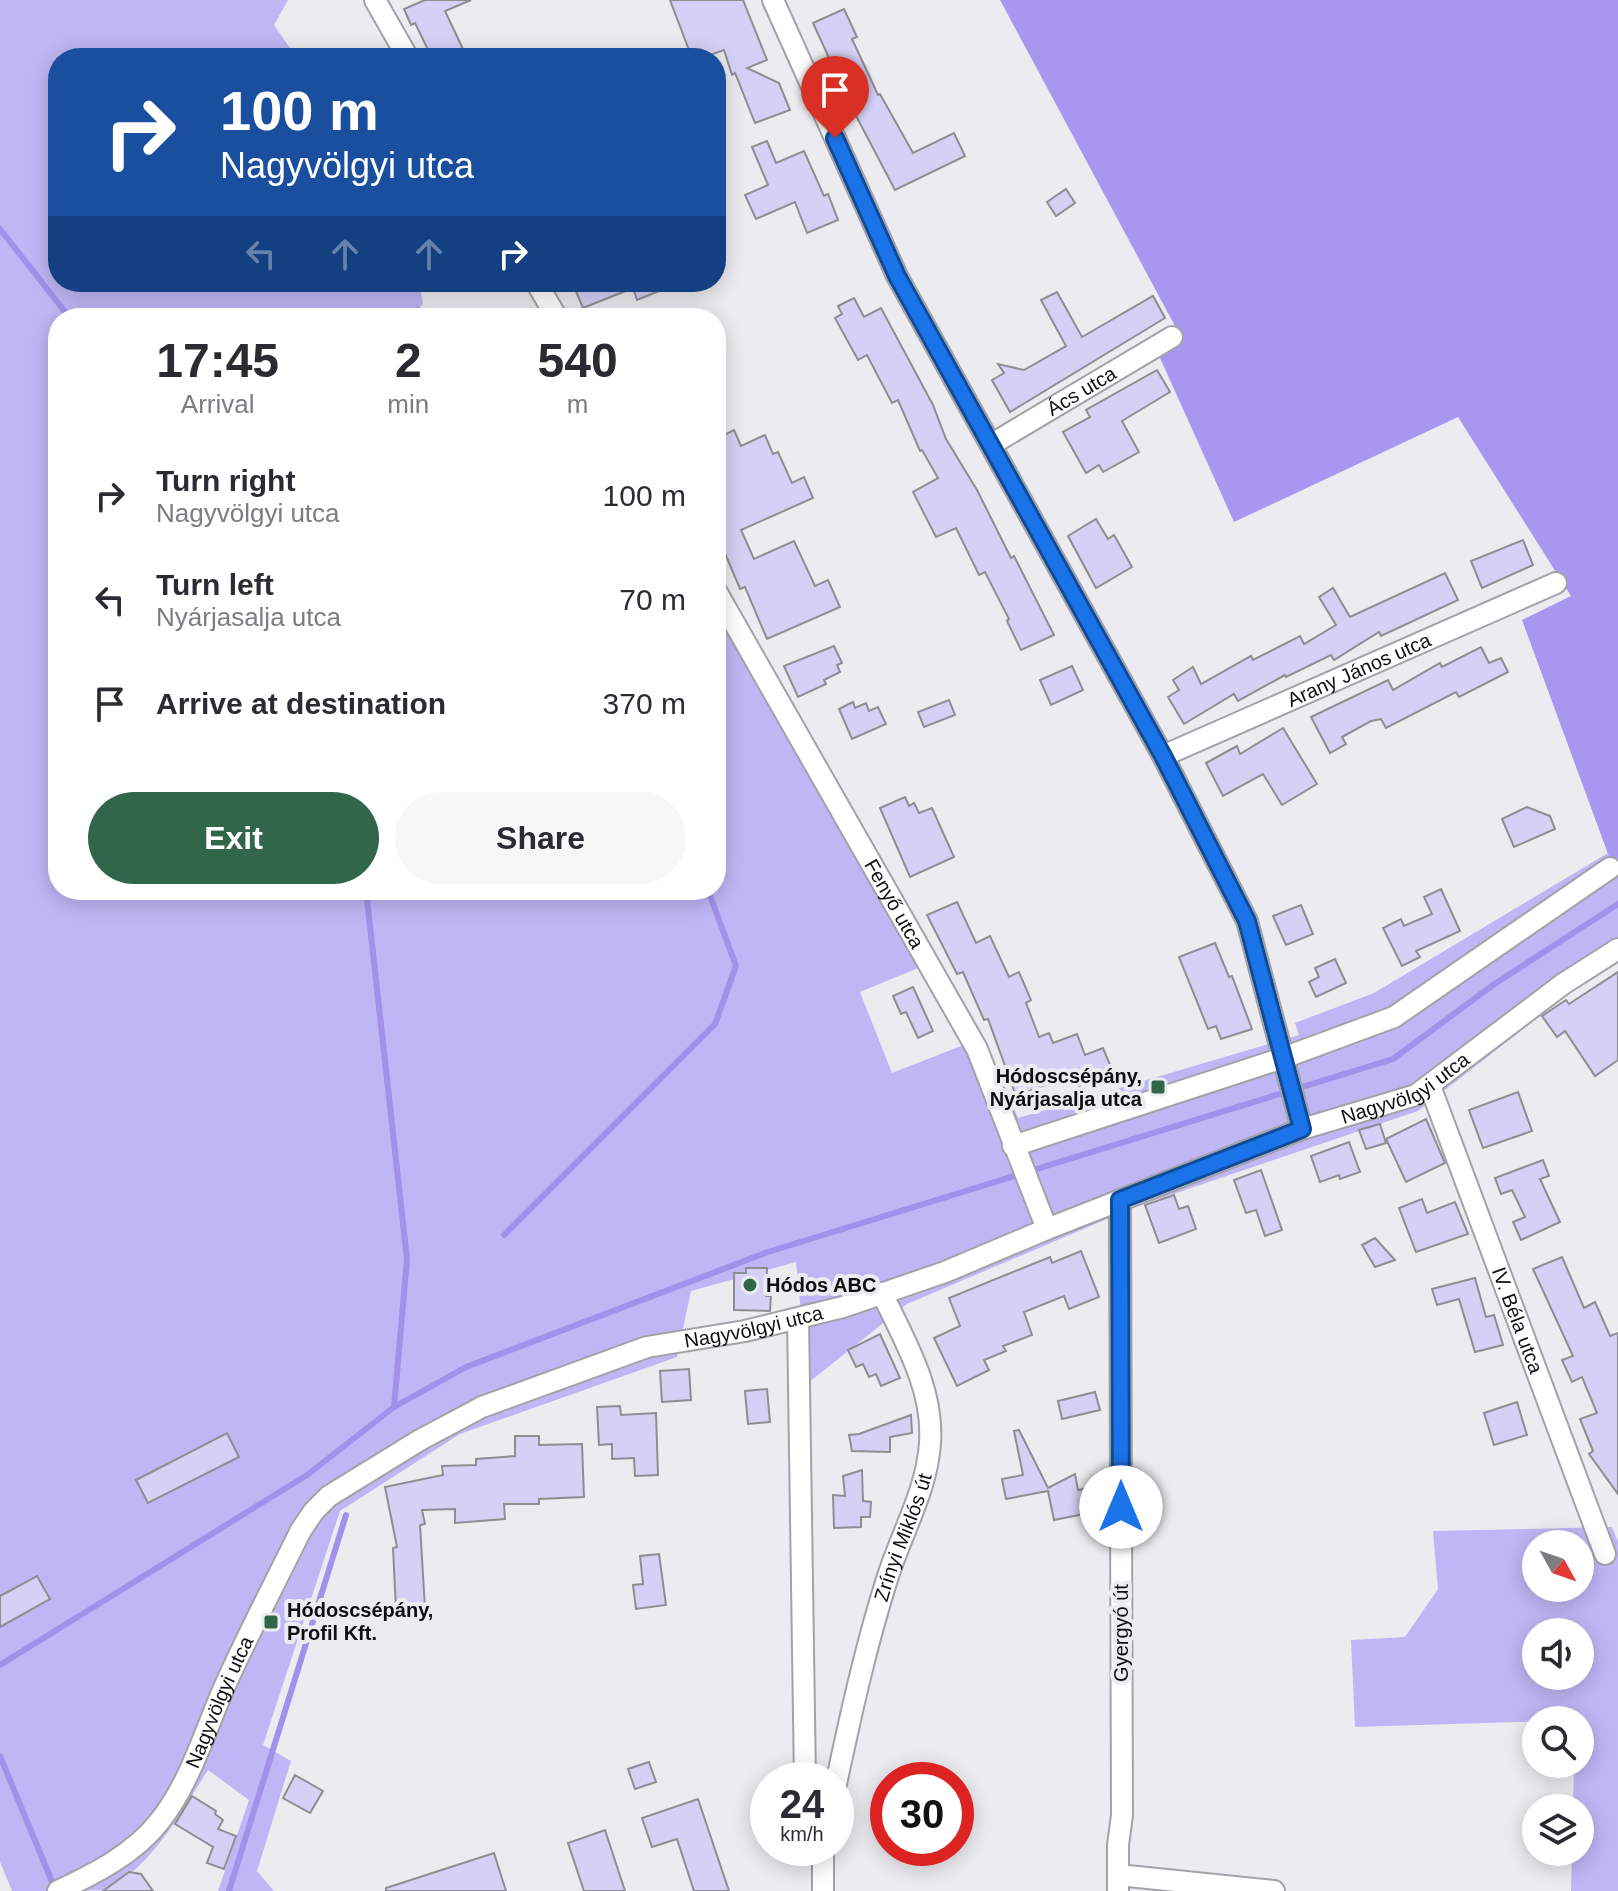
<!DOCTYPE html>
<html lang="en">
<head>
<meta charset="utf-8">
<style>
  :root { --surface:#fff; --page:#f7f7f7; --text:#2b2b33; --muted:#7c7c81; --accent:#31664b }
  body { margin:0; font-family:Helvetica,sans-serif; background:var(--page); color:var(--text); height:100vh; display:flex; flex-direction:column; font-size:30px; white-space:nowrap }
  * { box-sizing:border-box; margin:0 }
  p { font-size:26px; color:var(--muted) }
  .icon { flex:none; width:44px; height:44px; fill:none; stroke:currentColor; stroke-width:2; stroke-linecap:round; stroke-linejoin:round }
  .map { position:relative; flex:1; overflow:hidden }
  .sheet { position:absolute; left:48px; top:308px; width:678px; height:592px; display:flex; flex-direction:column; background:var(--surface); border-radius:32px; box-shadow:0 4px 20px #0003 }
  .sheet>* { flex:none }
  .guide { position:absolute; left:48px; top:48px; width:678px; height:244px; border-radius:32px; box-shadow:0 4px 20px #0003; background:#1a4fa0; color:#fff; overflow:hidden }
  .needle { width:52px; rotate:130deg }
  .tools { position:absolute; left:1522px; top:1530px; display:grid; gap:16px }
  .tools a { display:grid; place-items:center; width:72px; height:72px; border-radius:50%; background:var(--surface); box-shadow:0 4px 20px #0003; font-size:40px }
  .speed { position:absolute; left:750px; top:1762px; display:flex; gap:16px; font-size:40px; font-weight:700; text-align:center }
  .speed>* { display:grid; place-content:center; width:104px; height:104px; border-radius:50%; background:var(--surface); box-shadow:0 4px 20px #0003; line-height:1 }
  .speed small { font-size:20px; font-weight:400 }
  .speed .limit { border:12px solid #d22; background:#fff; color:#111 }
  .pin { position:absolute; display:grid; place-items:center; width:68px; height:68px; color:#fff; margin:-82px -34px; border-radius:50% 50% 50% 0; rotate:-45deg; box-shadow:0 0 8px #0007 }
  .pin .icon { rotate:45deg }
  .me { position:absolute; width:88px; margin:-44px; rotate:0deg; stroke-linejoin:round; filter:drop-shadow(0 0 6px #0008) }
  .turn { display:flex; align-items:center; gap:28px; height:168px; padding:0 40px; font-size:36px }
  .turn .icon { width:104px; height:104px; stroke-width:2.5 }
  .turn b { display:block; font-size:56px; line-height:68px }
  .lanes { display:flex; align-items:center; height:76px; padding:0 40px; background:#0003; justify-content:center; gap:40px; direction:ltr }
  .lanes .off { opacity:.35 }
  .eta { display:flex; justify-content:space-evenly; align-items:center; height:136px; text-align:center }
  .eta b { font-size:48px; font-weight:800; line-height:56px }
  .action { display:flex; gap:16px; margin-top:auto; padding:16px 40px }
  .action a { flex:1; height:92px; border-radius:48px; background:var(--accent); color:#fff; font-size:32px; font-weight:800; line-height:92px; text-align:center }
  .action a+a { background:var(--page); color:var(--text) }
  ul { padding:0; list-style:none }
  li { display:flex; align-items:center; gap:24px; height:104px; padding:0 40px }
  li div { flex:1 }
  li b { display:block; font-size:30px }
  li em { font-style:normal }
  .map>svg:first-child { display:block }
</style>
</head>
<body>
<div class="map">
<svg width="1618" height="1891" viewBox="0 0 1618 1891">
  <rect width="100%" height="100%" fill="#ececf0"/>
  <!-- green -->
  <g fill="#bfb6f5" fill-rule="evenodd">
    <path d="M0 0H288L274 25 297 58H58V282H419L423 304 409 318H58V890H716V573L935 961 860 992 892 1073 984 1037 1018 1118 1299 1035 1295 1023 1374 993 1608 853 1618 881V962L1582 983 1418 1111 1135 1207 907 1304 808 1383 796 1262 691 1291 677 1357 460 1434 340 1511 263 1745 291 1761 257 1871 274 1891H218L249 1800 208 1770C181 1812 151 1869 104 1890 93 1891 28 1891 12 1891L0 1862Z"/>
    <path d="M1612 1527 1618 1541V1891H1571L1572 1852H1580V1808H1573L1574 1764H1580V1720L1355 1727 1351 1640 1405 1637 1438 1589 1433 1531ZM1536 1544H1580V1588H1536ZM1536 1632H1580V1676H1536Z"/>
  </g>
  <!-- forest -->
  <path fill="#a797f1" d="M1000 0H1618V881L1522 620 1571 596 1458 417 1234 522 1160 358 1183 341Z"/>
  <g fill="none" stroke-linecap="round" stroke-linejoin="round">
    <!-- stream -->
    <g stroke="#a191ea" stroke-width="6">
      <path d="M0 229 70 318"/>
      <path d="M366 890 407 1259 394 1407"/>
      <path d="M504 1235 715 1024 736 966 708 890"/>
      <path d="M0 1665 307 1475 394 1407 466 1367 768 1252 1393 1059 1493 985 1618 904"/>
      <path d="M0 1756 55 1889"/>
      <path d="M229 1891 346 1515"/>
    </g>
  </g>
  <!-- building -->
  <g fill="#d5d0f5" stroke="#8e8e92" stroke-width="2">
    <path d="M425 0H471L445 11 463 49 445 58H432L415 23 411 25 404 9Z"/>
    <path d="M670 0H743L767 60 747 68 779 83 790 110 755 123 735 73 732 75 724 50 702 58H692Z"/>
    <path d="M844 9 857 37 852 39 878 95 880 94 913 153 954 133 965 156 895 190 853 110 813 23Z"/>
    <path d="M767 141 776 163 804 151 824 196 828 194 838 220 807 233 795 202 756 219 745 195 768 185 752 147Z"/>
    <path d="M1066 189 1075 203 1056 216 1047 202Z"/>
    <path d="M572 282H679V283L637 300 633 288 583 308Z"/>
    <path d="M1057 292 1082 337 1153 296 1165 318 1010 412 992 380 1004 373 998 364 1024 370 1066 346 1041 300Z"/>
    <path d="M854 298 864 317 881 308 933 405 946 439 977 490 1011 558 1014 556 1054 635 1021 650 1007 621 1009 619 985 572 979 575 956 528 936 537 913 492 938 478 922 450 920 451 898 400 892 403 867 355 858 360 835 318 842 314 838 306Z"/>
    <path d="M1157 370 1170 392 1122 421 1139 452 1103 472 1099 465 1086 473 1063 432 1090 417 1086 410Z"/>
    <path d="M734 430 741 446 765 435 773 454 778 452 792 483 804 477 813 498 741 530 754 559 794 541 815 586 828 580 840 607 767 639 745 587 740 589 716 532V439Z"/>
    <path d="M1096 519 1108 539 1114 535 1132 567 1096 588 1068 536Z"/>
    <path d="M1523 540 1533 565 1482 588 1471 561Z"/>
    <path d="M1445 573 1458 600 1381 636 1379 632 1334 660 1331 655 1286 677 1285 675 1238 701 1234 694 1184 724 1168 697 1179 690 1173 680 1193 667 1201 684 1251 656 1253 660 1300 636 1304 644 1336 625 1319 597 1333 588 1350 617Z"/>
    <path d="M834 646 842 663 837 665 840 672 824 680 826 684 798 697 784 666Z"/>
    <path d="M1481 647 1489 663 1501 658 1508 672 1459 697 1456 692 1386 728 1381 719 1371 721 1342 737 1346 744 1330 753 1311 717 1388 680 1393 690 1440 663 1442 667Z"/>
    <path d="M1072 666 1083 690 1051 705 1040 680Z"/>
    <path d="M949 700 955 715 924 727 918 712Z"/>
    <path d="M853 702 855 708 866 703 869 711 878 707 886 724 852 739 839 709Z"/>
    <path d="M1283 728 1317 784 1282 805 1263 774 1223 796 1206 763 1237 746 1240 754Z"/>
    <path d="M905 797 909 806 914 803 919 813 932 808 954 857 910 877 880 808Z"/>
    <path d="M1527 807 1550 816 1555 829 1514 847 1502 819Z"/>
    <path d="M1441 889 1460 931 1416 951 1420 957 1402 966 1383 928 1401 919 1404 926 1432 914 1424 897Z"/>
    <path d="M957 902 976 943 990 936 1009 977 1019 972 1031 1000 1026 1003 1039 1037 1049 1033 1053 1043 1077 1034 1085 1055 1103 1048 1113 1072 1079 1086 1074 1074 1016 1096 988 1019 984 1020 963 972 957 974 927 915Z"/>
    <path d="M1301 905 1313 934 1286 945 1273 916Z"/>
    <path d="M1215 943 1229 977 1232 976 1252 1029 1221 1039 1216 1026 1208 1029 1179 957Z"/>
    <path d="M1335 959 1346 983 1316 997 1309 982 1319 977 1315 968Z"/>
    <path d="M1618 972V1060L1595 1076 1565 1031 1557 1037 1542 1016 1566 1000 1569 1004Z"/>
    <path d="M913 987 933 1031 918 1038 906 1012 901 1014 893 996Z"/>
    <path d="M1518 1092 1532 1131 1483 1148 1469 1110Z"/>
    <path d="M1426 1119 1445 1163 1406 1182 1386 1139Z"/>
    <path d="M1380 1124 1386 1143 1366 1149 1359 1130Z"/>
    <path d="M1349 1142 1360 1172 1340 1179 1339 1175 1320 1182 1311 1156Z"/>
    <path d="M1543 1160 1549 1176 1540 1179 1560 1222 1521 1240 1513 1222 1525 1217 1512 1190 1501 1194 1495 1178Z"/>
    <path d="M1261 1170 1282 1230 1265 1236 1256 1210 1246 1213 1234 1180Z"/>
    <path d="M1174 1195 1179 1209 1188 1206 1196 1229 1159 1243 1145 1205Z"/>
    <path d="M1422 1199 1427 1213 1455 1202 1468 1234 1416 1252 1399 1208Z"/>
    <path d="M1375 1238 1395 1260 1375 1267 1362 1245Z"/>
    <path d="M1081 1251 1099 1297 1069 1309 1064 1296 1024 1312 1032 1335 1003 1346 1006 1351 984 1360 989 1370 957 1386 934 1338 960 1326 949 1298 1050 1257 1052 1263Z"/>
    <path d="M1562 1257 1584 1308 1595 1302 1610 1336 1618 1333V1494L1589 1454 1593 1451 1580 1419 1597 1413 1582 1377 1572 1382 1562 1360 1573 1356 1533 1269Z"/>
    <path d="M746 1268H767L766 1296H771L770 1311 734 1310V1273H746Z"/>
    <path d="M1475 1278 1486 1317 1494 1315 1503 1345 1475 1352 1459 1299 1437 1305 1432 1289Z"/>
    <path d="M880 1334 900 1378 881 1386 876 1374 869 1377 863 1364 856 1367 848 1350Z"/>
    <path d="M689 1369 691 1400 662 1402 660 1371Z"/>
    <path d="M767 1389 770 1422 748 1424 745 1391Z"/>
    <path d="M1095 1392 1100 1410 1062 1419 1058 1401Z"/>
    <path d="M1517 1402 1527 1435 1494 1445 1484 1413Z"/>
    <path d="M620 1406 621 1415 656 1413 658 1475 635 1476 634 1458 612 1459V1444L599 1445 597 1407Z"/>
    <path d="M911 1415 912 1433 890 1437V1452L852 1451 849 1435 859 1434Z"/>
    <path d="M1019 1430 1048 1488 1075 1474 1078 1490 1094 1487 1099 1511 1054 1520 1048 1491 1006 1499 1002 1479 1023 1475 1014 1431Z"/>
    <path d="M227 1433 239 1457 148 1503 136 1480Z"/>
    <path d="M515 1436H539V1445L582 1444 584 1497 539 1499V1504H504L505 1519 455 1523V1509L422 1510 425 1524 420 1525 425 1608 396 1610 393 1548 397 1547 385 1487 443 1475 442 1466 476 1465V1459L515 1456Z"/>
    <path d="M862 1470 863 1501 871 1502 870 1517H861V1527L834 1528 833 1495 845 1496 843 1476Z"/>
    <path d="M659 1554 666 1605 636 1609 633 1585 643 1584 640 1556Z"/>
    <path d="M37 1576 50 1599 0 1627V1596Z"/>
    <path d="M649 1762 656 1782 635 1789 628 1769Z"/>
    <path d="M295 1775 323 1791 310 1813 283 1798Z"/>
    <path d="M192 1796 216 1811 215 1814 223 1820 218 1829 236 1836 224 1869 207 1863 213 1847 175 1824Z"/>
    <path d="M698 1799 729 1891H694L677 1839 652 1847 642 1818Z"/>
    <path d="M605 1830 625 1891H584L568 1843Z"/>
    <path d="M494 1853 506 1891H386V1888Z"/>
    <path d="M129 1872 141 1874 153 1891H103Z"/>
  </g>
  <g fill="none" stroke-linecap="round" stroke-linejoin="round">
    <defs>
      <g id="minor">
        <path d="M375 0 408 58"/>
        <path d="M773 0 897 276 1163 756 1247 921 1302 1129"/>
        <path d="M536 282 557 318"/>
        <path id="s1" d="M992 444 1172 337"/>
        <path id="s2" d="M716 591 977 1049 1047 1229"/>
        <path id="s3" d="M1163 756 1556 583"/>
        <path id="s4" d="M1430 1086 1605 1554"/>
        <path d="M1013 1146 1283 1058 1394 1017 1610 868"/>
        <path d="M798 1319 805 1780"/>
        <path id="s5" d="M836 1784C851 1714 866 1645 888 1576 902 1532 927 1490 930 1443 934 1389 904 1340 882 1293"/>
        <path d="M1118 1875 1274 1891"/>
        <path id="s6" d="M58 1891C94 1874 134 1854 159 1822 189 1785 204 1734 223 1690 247 1636 275 1583 301 1530L314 1511 329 1496 420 1440 482 1407 647 1347 745 1331 843 1307 945 1272 1047 1229 1302 1129 1416 1095 1563 984 1618 949"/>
        <path d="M823 1891V1848"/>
        <path d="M1118 1891V1845L1122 1815 1120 1200"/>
      </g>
    </defs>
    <!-- minor casing -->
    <use href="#minor" stroke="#a3a3a7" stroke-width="24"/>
    <!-- minor -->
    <use href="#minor" stroke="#fff" stroke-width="20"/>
  </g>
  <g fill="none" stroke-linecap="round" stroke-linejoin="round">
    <defs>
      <path id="route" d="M835 138 897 276 1163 756 1247 921 1302 1129 1120 1200 1121 1507"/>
    </defs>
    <!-- route casing -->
    <use href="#route" stroke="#114b97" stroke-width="20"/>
    <!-- route -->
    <use href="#route" stroke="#1a73e8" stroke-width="14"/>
  </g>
  <!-- markers -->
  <g fill="#31664b" stroke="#ececf0" stroke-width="3">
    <rect x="1150" y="1079" width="16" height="16" rx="4"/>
    <circle cx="750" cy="1285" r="8"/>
    <rect x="263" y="1614" width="16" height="16" rx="4"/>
  </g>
  <g text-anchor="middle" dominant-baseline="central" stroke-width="8" stroke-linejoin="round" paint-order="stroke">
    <!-- street labels -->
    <g font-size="20" fill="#0f0f11" stroke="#ececf0">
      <text stroke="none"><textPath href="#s1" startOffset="104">Ács utca</textPath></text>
      <text stroke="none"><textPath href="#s3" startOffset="214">Arany János utca</textPath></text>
      <text stroke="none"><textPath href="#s2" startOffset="360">Fenyő utca</textPath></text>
      <text stroke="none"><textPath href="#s6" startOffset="1650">Nagyvölgyi utca</textPath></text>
      <text stroke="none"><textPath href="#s4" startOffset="250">IV. Béla utca</textPath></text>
      <text stroke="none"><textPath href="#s6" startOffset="954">Nagyvölgyi utca</textPath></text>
      <text stroke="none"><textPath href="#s5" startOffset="256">Zrínyi Miklós út</textPath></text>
      <text transform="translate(1121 1633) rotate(-90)">Gyergyó út</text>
      <text stroke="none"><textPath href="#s6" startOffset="258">Nagyvölgyi utca</textPath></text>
    </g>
    <!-- poi labels -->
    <g font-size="20" font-weight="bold" fill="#0f0f11" stroke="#ececf0" text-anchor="start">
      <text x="1142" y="1076" text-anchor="end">Hódoscsépány,<tspan x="1142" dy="23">Nyárjasalja utca</tspan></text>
      <text x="766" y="1285">Hódos ABC</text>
      <text x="287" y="1610">Hódoscsépány,<tspan x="287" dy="23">Profil Kft.</tspan></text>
    </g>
  </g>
</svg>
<div class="tools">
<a><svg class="needle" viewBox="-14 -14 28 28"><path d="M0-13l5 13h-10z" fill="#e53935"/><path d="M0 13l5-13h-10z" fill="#7c7c81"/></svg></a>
<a><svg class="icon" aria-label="sound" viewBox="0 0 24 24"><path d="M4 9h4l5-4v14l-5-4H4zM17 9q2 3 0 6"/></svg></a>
<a><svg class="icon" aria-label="search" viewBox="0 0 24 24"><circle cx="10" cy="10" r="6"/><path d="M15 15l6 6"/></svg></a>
<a><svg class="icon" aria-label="layers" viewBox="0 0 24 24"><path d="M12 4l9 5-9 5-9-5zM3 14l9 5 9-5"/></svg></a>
</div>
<div class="speed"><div>24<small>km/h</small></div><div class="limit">30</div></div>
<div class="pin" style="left:835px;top:138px;background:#d93025"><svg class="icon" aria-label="arrive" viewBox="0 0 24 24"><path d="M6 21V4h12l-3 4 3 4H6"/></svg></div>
<svg class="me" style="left:1121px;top:1507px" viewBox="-20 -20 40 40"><circle r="19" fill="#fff"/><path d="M0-13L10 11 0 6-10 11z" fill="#1a73e8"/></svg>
<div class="guide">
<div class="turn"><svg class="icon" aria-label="right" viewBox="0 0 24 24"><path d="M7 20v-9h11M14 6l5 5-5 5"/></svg><div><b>100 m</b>Nagyvölgyi utca</div></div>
<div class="lanes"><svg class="icon off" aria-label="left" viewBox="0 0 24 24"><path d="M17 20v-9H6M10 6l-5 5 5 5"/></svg><svg class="icon off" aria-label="ahead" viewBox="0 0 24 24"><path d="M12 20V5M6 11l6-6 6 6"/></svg><svg class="icon off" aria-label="ahead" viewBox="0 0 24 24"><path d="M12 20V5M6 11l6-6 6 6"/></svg><svg class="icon" aria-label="right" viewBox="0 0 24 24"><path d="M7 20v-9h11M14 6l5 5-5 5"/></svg></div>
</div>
<section class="sheet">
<div class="eta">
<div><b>17:45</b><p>Arrival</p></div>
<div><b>2</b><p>min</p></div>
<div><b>540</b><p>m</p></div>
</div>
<ul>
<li><svg class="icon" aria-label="right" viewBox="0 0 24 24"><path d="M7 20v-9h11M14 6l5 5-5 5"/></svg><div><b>Turn right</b><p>Nagyvölgyi utca</p></div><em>100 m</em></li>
<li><svg class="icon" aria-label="left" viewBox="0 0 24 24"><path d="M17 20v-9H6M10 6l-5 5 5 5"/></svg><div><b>Turn left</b><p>Nyárjasalja utca</p></div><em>70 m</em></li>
<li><svg class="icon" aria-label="arrive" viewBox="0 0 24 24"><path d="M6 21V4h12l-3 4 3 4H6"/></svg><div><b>Arrive at destination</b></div><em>370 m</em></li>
</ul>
<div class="action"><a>Exit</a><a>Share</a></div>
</section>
</div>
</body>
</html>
